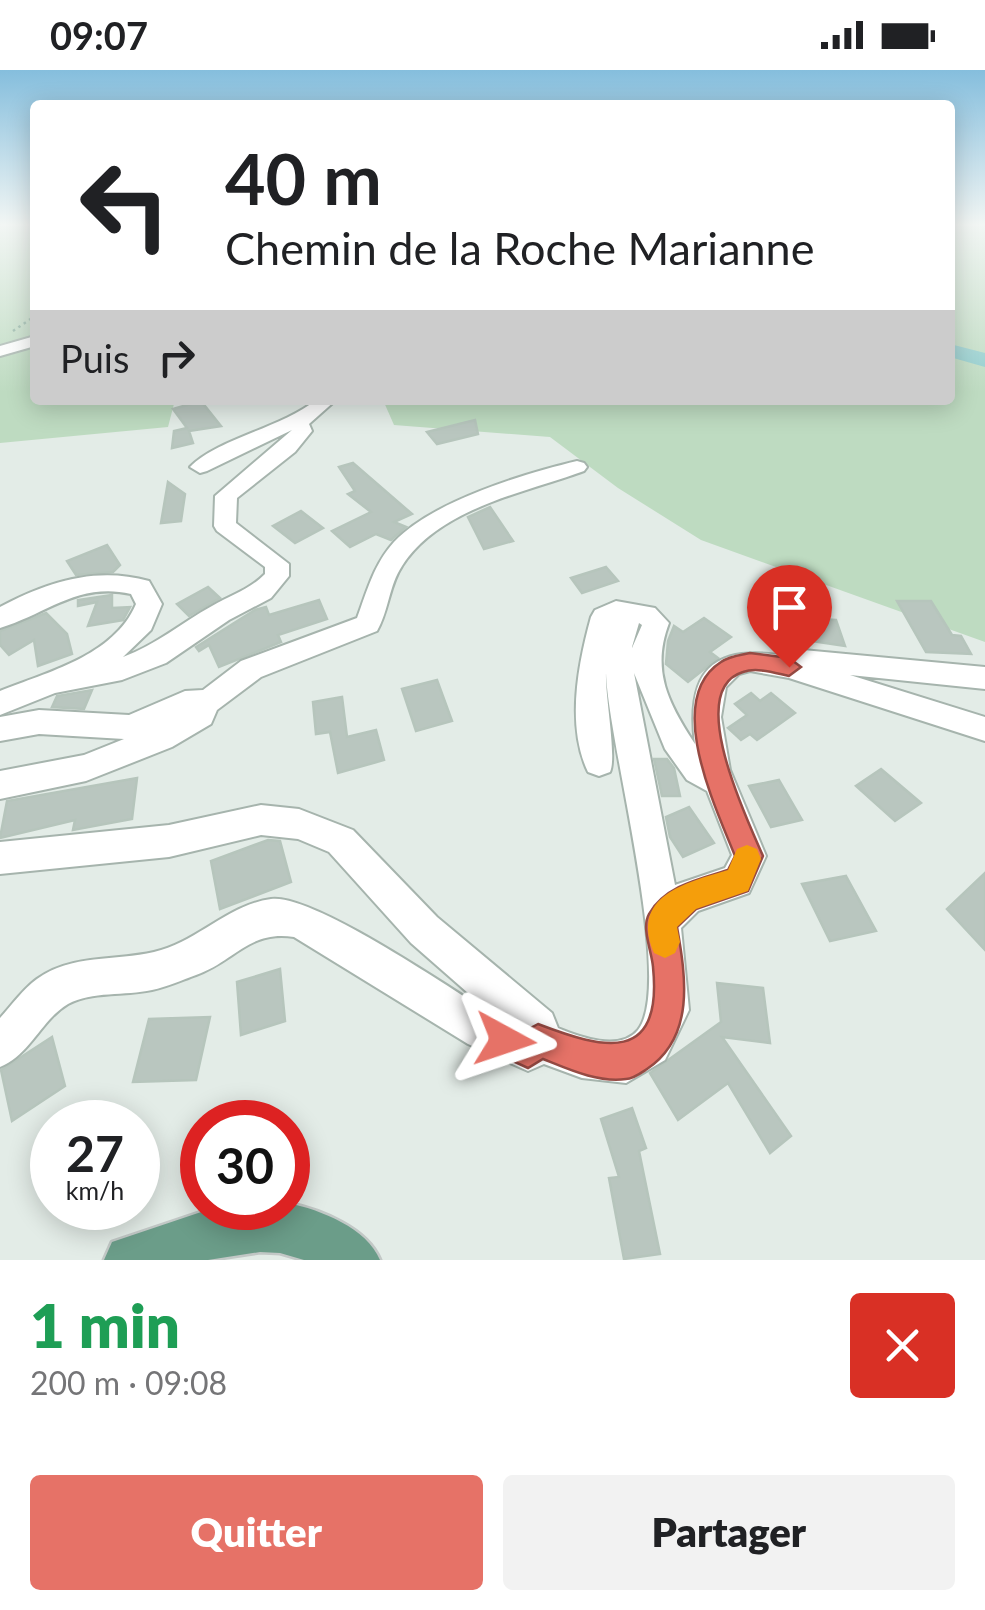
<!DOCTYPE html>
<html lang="fr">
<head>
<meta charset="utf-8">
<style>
  :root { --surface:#fff; --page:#f2f2f2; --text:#202124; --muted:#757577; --accent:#e67267 }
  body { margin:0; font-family:Lato,sans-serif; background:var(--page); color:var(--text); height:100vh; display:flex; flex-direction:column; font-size:38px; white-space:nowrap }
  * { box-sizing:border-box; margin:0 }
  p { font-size:32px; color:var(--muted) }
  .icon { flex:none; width:55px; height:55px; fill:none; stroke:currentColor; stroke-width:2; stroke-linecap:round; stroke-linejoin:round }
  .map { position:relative; height:1190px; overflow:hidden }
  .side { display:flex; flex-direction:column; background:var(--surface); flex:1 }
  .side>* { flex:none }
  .top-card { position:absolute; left:30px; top:30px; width:925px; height:305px; border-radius:10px; box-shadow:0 5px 25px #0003; background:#fff; color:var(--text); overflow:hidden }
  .speed { position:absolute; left:30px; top:1030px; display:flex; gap:20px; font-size:50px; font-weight:700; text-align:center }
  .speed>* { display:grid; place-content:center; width:130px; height:130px; border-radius:50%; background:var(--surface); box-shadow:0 5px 25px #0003; line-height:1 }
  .speed small { font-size:25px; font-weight:400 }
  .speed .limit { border:15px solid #d22; background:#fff; color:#111 }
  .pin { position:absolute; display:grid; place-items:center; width:85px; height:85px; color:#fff; margin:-102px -42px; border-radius:50% 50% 50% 0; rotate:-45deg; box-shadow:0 0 10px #0007 }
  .pin .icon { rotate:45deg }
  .me { position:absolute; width:110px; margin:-55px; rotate:95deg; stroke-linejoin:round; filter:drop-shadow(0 0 8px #0008) }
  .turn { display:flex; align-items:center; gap:35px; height:210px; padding:0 30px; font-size:45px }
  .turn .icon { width:130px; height:130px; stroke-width:2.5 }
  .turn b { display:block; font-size:70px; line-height:85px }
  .then { display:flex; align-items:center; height:95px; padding:0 30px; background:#0003; gap:20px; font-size:38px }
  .round { display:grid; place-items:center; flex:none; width:105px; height:105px; border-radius:10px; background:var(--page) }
  .overview { display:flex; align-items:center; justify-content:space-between; height:170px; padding:0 30px }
  h1 { font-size:60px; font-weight:800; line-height:75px; color:#1e9e55 }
  .action { display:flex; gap:20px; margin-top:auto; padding:20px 30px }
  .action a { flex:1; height:115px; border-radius:10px; background:var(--accent); color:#fff; font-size:40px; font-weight:800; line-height:115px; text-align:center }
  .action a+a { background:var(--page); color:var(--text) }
  .status { display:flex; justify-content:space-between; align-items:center; height:70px; padding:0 50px; background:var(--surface); direction:ltr }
  .status svg { height:28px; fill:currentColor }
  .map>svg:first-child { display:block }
</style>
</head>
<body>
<div class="status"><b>09:07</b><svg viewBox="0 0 49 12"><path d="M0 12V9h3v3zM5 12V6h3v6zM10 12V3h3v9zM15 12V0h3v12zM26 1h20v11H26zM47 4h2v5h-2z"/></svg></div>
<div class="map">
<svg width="985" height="1190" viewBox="0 0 985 1190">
  <rect width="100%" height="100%" fill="#e3ece7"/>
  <!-- green -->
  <g fill="#bedbc1">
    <path d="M0 156H35V330H175L168 357 0 373Z"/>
    <path d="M950 156H985V572L701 470 618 418 550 367 394 355 383 330H950Z"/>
  </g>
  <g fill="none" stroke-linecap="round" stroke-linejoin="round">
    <!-- river -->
    <path fill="#90cccc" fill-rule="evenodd" d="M950 274 985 283V297L950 287Z"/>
  </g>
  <!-- building -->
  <g fill="#b9c6bf" stroke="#b6c5bc" stroke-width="2.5">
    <path d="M201 331 221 356 189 361 193 373 172 378 174 361 187 358 173 339Z"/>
    <path d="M475 350 478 364 437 374 427 362Z"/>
    <path d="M353 393 412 444 394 452 406 457 391 470 376 464 350 477 332 461 371 442 348 424 355 421 339 397Z"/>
    <path d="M168 412 185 424 181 451 161 453Z"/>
    <path d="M490 437 513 471 484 479 468 447Z"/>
    <path d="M301 441 323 458 295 473 273 456Z"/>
    <path d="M107 475 120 495 113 502 76 505 67 491Z"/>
    <path d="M606 497 618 511 582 523 571 508Z"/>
    <path d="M208 517 220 528 189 546 177 534Z"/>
    <path d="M112 525V538L130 537 123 550 88 556 97 532 78 536V530Z"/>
    <path d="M319 530 327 549 278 565 281 572 219 597 209 575 199 581 196 577 255 540 266 537 269 545Z"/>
    <path d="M897 531H931L952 565 961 566 971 584 926 582Z"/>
    <path d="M46 543 67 564 72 584 38 596 34 570 9 585 0 575V561Z"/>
    <path d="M704 548 731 567 710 582 718 588 688 612 666 594 668 571 674 556 683 562Z"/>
    <path d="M797 548 836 550 845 576 804 570Z"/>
    <path d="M437 610 452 651 416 661 402 619Z"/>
    <path d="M92 620 84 639 52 637 57 626Z"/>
    <path d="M751 623 760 631 771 623 795 643 757 670 750 664 741 670 728 658 747 645 735 634Z"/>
    <path d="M342 627 347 667 376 660 384 690 338 703 330 662 316 664 313 632Z"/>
    <path d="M654 689H667L674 698 680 726H662Z"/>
    <path d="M881 699 921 733 895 751 856 716Z"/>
    <path d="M137 708 132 749 73 760 75 750 0 768 7 731Z"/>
    <path d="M779 710 802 750 771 757 749 716Z"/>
    <path d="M689 737 714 773 683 787 670 767 666 747Z"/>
    <path d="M268 770 280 771 291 812 220 839 211 791Z"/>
    <path d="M985 803V880L947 839Z"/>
    <path d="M846 806 876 861 830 871 802 814Z"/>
    <path d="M280 899 285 951 241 965 237 912Z"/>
    <path d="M717 913 763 918 770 973 722 967 791 1066 770 1083 728 1013 678 1050 650 1003 721 952Z"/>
    <path d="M210 947 196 1010 133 1012 149 949Z"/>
    <path d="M52 967 65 1016 12 1051 1 1000Z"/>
    <path d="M632 1038 646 1078 639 1081 660 1184 624 1189 609 1108 619 1107 601 1049Z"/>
  </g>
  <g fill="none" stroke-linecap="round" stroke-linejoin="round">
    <defs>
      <g id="minor">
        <path d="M35 266V276L0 286V276Z"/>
        <path d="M316 330H336L309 354 312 361 295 382 237 428 236 453 289 494V506L271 528 229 550 166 593 122 610 55 623 0 645V621C47 602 114 586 136 534L131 524C78 512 47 544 0 558V537C47 512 96 496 149 511L162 534 151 560 123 587C156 575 181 553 212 536 231 525 249 520 265 504V497L217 461 214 456 215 426 292 360 207 401 200 403 190 397C217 369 281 358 316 330Z"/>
        <path d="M577 391 584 393 587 397 584 401C524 423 439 438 402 496 389 515 389 540 377 561L261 607 217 640 211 654 172 677 86 711 0 729V701L84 685 124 669 39 664 0 671V647L39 640 129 645 185 621 203 620 241 591 357 548C367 521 374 494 394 472 433 431 523 404 577 391Z"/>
        <path d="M616 531 655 538 669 553C651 600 668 633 695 674 685 596 717 573 791 587L803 580 985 597V619L850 605 985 647V671L789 608 750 601 739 604 726 617 721 647 730 700 766 786 749 823 698 841 681 858 689 940 665 990 626 1013 582 1008 544 994 528 1001 468 974 294 867C249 860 235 891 196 905 182 910 167 917 152 920 125 926 92 921 68 934 41 950 30 985 0 997V948C12 935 23 919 37 909 71 884 116 891 154 882 198 872 227 835 271 829 312 823 451 919 492 944L411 873 329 782 298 769 261 765 169 787 0 804V772L169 755 261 735 299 739 353 760 437 847 552 943 558 958C580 967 620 982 638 960 675 913 608 673 606 603 605 626 617 688 610 702L599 706 588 702C566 656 578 594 591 547L595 540ZM639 553 642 555 632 578V577ZM634 603 665 679 687 710 707 721 732 785 725 798 675 815Z"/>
      </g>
      <path id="major" d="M288 1133C321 1140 367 1158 380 1190H304L280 1183 260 1182 208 1190H104L112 1172 213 1138H288Z"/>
    </defs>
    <!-- minor casing -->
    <use href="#minor" stroke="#a6b4ad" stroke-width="4"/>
    <!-- major casing -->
    <use href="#major" stroke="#c2c8c6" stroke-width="5"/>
    <!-- path -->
    <path stroke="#86ad9b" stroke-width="2.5" stroke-dasharray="2.5 4" stroke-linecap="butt" d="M13 261 35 246"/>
    <!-- minor -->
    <use href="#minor" fill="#fff" fill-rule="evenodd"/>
    <!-- major -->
    <use href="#major" fill="#6b9d89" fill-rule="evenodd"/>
  </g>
  <!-- sky -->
  <linearGradient id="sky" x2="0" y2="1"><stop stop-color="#85bedd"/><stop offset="0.48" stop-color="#f2f6f4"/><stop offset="1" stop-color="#f2f6f4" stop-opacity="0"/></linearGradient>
  <rect width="985" height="322" fill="url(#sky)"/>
  <!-- route -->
  <path fill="#e67267" stroke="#964a43" stroke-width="2.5" d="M750 583 789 588 801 597 789 606C775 603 757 597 743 602 684 620 748 751 763 786L748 821 696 839 677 857C686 907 695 967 647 999 641 1003 633 1009 626 1009 598 1013 568 999 543 989L528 998 493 982 488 970 493 959 505 954 523 962 538 954C603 979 663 995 653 897 652 882 641 858 649 844 665 816 699 809 728 800L735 786C716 738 663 629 721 592 729 586 741 585 750 583Z"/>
  <!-- slow -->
  <path fill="#f59e0b" d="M747 775 757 779 761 789 748 821 696 839 677 857 680 872 675 883 665 888 654 883C630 826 685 813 728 800L737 779Z"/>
</svg>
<div class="speed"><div>27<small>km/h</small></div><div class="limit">30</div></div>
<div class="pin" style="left:789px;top:597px;background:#d93025"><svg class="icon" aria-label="arrive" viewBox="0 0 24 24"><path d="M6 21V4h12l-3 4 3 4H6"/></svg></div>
<svg class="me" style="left:505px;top:970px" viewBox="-20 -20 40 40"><path d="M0-17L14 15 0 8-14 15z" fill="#e67267" stroke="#fff" stroke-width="4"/></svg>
<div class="top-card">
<div class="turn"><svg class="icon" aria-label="left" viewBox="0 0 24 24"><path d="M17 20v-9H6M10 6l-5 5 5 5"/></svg><div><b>40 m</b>Chemin de la Roche Marianne</div></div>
<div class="then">Puis<svg class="icon" aria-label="right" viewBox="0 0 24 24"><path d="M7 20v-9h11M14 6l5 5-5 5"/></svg></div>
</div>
</div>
<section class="side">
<div class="overview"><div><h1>1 min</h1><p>200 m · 09:08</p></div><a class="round" style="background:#d93025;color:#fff"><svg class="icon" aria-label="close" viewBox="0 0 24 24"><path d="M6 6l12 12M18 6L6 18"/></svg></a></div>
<div class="action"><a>Quitter</a><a>Partager</a></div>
</section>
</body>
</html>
